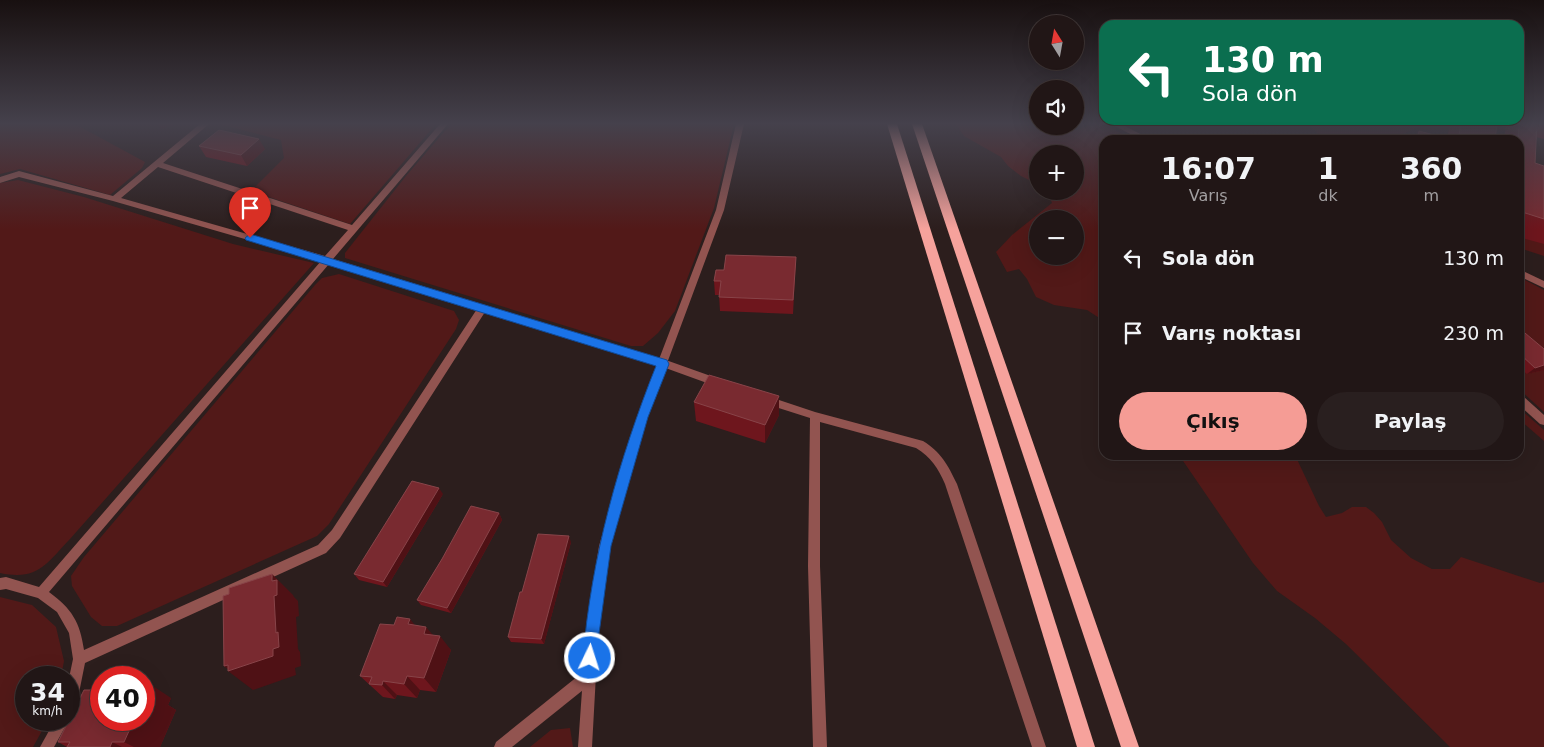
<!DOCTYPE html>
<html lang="tr">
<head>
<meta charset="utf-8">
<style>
  :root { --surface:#211616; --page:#291f1f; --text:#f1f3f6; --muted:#a29fa1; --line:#3e3535; --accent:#f59c95 }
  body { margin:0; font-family:"DejaVu Sans",sans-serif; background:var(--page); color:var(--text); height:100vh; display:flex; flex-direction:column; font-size:19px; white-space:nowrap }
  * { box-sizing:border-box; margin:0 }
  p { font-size:16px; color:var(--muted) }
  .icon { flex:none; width:28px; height:28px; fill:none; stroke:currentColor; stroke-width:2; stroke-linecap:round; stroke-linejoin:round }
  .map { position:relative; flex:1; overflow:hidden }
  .panel { position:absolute; left:1099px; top:135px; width:425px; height:325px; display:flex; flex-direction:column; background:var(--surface); border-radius:15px; box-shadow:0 5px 20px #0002,0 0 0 1px var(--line) }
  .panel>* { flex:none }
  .banner { position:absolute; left:1099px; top:20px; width:425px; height:105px; border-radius:15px; box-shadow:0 5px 20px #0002,0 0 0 1px var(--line); background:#0b6e4f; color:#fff; overflow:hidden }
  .needle { width:32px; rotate:349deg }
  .fabs { position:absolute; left:1029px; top:15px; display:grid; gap:10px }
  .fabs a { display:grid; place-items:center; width:55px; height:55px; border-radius:50%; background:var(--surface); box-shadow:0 5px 20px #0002,0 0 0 1px var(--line); font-size:25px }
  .speed { position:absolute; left:15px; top:666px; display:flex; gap:10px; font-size:25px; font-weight:700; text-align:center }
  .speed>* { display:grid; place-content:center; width:65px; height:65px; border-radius:50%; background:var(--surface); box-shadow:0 5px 20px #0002,0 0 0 1px var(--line); line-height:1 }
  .speed small { font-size:12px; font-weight:400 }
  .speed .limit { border:8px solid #d22; background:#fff; color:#111 }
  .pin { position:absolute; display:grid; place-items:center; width:42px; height:42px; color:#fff; margin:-51px -21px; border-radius:50% 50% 50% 0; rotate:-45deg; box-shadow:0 0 5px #0007 }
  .pin .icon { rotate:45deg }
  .me { position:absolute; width:55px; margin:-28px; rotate:4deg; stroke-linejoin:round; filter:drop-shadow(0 0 4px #0008) }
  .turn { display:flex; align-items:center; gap:18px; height:105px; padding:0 20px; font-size:22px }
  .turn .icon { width:65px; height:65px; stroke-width:2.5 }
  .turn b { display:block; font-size:35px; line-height:42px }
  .eta { display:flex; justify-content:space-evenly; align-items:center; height:85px; text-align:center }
  .eta b { font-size:30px; font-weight:700; line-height:35px }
  .cta { display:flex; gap:10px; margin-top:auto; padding:10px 20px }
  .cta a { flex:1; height:58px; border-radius:30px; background:var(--accent); color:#111; font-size:20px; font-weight:700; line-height:58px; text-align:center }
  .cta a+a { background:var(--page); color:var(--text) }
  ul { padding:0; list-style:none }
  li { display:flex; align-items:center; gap:15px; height:75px; padding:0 20px }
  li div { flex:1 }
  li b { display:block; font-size:19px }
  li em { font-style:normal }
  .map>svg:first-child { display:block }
</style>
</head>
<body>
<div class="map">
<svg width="1544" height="747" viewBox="0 0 1544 747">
  <rect width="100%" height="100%" fill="#2c1e1d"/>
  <!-- green -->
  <g fill="#521918" fill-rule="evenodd">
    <path d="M0 124H75L145 162 142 168 110 195 20 169 0 174Z"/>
    <path d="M220 124H436L350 224 251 191 284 158 281 140Z"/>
    <path d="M451 124H734L714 208 675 311 658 333 643 346H631L345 258V253L406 176Z"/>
    <path d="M956 124H1025L1060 135 1094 124H1102L1135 140H1104V321L1087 310 1054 305 1036 297 1027 279 1019 269 1007 272 996 252 1012 235 1052 203 1048 191H1075V154H1038L1037 184 1021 176 1008 166 1001 157 964 136ZM1038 219H1075V256H1038Z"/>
    <path d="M1308 124H1423L1391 140H1331L1321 136Z"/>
    <path d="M18 180 84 197 233 244 314 263 70 539C46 564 38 581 0 573V183Z"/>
    <path d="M1519 220 1544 228V256L1519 248Z"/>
    <path d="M339 274 454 311 459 320 456 329 329 524 317 536 117 626H102L91 617 72 586 71 576 84 557 315 285 322 278Z"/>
    <path d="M1519 277 1544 290V412L1519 389Z"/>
    <path d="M1519 408 1544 430V441L1519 419Z"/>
    <path d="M1179 455H1295L1319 506 1326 517 1342 513 1352 507H1366L1374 513 1382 522 1391 540 1411 558 1432 569H1450L1461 557 1540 583 1544 582V747H1450L1346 644 1315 618 1277 591 1253 563Z"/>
    <path d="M0 597 32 605 56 627 64 661 61 677 26 678V720H48L33 747H0Z"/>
    <path d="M570 728 573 747H530L551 730Z"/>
  </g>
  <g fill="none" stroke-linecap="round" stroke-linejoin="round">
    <!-- minor -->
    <g fill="#925450" fill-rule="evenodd">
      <path d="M200 124H209L163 163 352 225 440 124H448L333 259 663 359 722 380 723 383 722 386 718 387 660 366 485 312 340 538 326 553 85 663 76 708 74 713 69 715V678L73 659 69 633 57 612 38 598 6 589 0 590V578L6 577 39 587 321 261 113 201 19 177 0 183V177L19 171 113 196ZM158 167 348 230 325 256 121 198ZM329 264 477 309 332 530 318 545 84 650C80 622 72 609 49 592Z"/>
      <path d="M1111 124H1121L1152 140H1142Z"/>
      <path d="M1519 269 1544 281V288L1519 276Z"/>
      <path d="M1519 395 1523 396 1544 415V425L1540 424 1519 405Z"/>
      <path d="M767 396 815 412 923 441C941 452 948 465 957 484L1046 747H1032L945 484C938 468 931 457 916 448L820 422V566L827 747H813L808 566 810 418 763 403 762 400 763 397Z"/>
      <path d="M588 671 593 672 594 677 593 682 512 747H494L496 742 583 672Z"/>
      <path d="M55 720H69L54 747H40Z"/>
    </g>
    <!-- tertiary -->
    <path fill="#925450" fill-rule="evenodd" d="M736 124H744L724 210 647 417 611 546 599 620 592 747H578L587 620 599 546 637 417 716 210Z"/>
    <!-- trunk -->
    <g fill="#f6a29c" fill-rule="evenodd">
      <path d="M887 124H897L1095 747H1077Z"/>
      <path d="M912 124H922L1139 747H1121Z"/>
    </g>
  </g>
  <!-- wall -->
  <g fill="#6e161d">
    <path d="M1452 124H1497L1495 140H1413L1419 131 1447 138 1449 129Z"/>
    <path d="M1506 124H1544V139L1536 137 1535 163 1544 166V244L1519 237V140H1504Z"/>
    <path d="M199 146 265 149 247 166 206 157Z"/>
    <path d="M796 257 793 314 720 311 719 295H715L714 281 724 270Z"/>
    <path d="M1519 328 1544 370 1527 374 1519 367Z"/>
    <path d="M779 396V415L765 443 696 421 694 402Z"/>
    <path d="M443 494 387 587 359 580 354 574Z"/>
    <path d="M499 513 502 520 451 613 421 605 417 600 442 559Z"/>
    <path d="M571 542 544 644 511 642 508 637 522 592Z"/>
    <path d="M394 625H415L433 635 451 650 436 692 420 690 417 698 397 695 395 699 383 697 360 676Z"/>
    <path d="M171 698 168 705 176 710 160 747H67L58 742Z"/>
  </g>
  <!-- shaded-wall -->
  <g fill="#4f1115">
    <path d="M157 124H176L161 129Z"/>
    <path d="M259 139 265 149 247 166 241 155Z"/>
    <path d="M1544 365V370L1527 374 1535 368Z"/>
    <path d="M779 396V415L765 443V425Z"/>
    <path d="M439 488 443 494 387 587 383 582Z"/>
    <path d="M499 513 502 520 451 613 447 608Z"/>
    <path d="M569 536 571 542 544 644 541 639Z"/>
    <path d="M272 574 293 595 294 597 298 601 299 616 296 617 298 649 300 652 301 666 295 668 296 675 253 690 228 671H230L224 666 273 649 276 633Z"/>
    <path d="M410 619 422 634 408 624Z"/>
    <path d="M426 627 438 641 440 636 451 650 436 692 424 678V634Z"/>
    <path d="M407 676 420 690 417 698 404 684Z"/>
    <path d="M144 680 171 698 168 705 176 710 160 747H134L124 742 134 720H144Z"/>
    <path d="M383 681 397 695 395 699 382 685Z"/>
    <path d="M112 742 122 747H110Z"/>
  </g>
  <!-- building -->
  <g fill="#792a30" stroke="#884449">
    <path d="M1461 124H1497L1495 140H1458Z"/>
    <path d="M1519 124H1537L1535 163 1544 166V219L1519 211V140H1518Z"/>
    <path d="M219 130 259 139 241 155 199 146Z"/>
    <path d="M1419 131 1453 140H1417Z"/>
    <path d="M726 255 796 257 793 300 719 297 721 281H714L716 270H724Z"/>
    <path d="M1519 328 1544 349V365L1535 368 1519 353Z"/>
    <path d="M709 375 779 396 765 425 694 402Z"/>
    <path d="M412 481 439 488 383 582 354 574Z"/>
    <path d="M471 506 499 513 447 608 417 600 442 559Z"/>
    <path d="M538 534 569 536 541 639 508 637 520 592H522Z"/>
    <path d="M272 574V581L277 580V595L274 596 276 633 278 632 279 647 273 649V656L228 671V665L224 666 223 596 229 594V588Z"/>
    <path d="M397 617 410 619 408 624 426 627 424 634 440 636 424 678 407 676 404 684 383 681 382 685 369 684 372 677 360 676 380 624 394 625Z"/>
    <path d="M98 680H101V720H134L124 742H112L110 747H67L70 742H58L84 690H93Z"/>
    <path d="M144 692H147L144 699Z"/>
  </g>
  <!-- sky -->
  <linearGradient id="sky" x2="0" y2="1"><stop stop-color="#181010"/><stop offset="0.54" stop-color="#45414c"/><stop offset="1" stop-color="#45414c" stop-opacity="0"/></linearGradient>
  <rect width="1544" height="229" fill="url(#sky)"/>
  <!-- route -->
  <path fill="#1a73e8" stroke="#114b97" d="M250 234 667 360 669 364 648 417 611 546 595 663 590 665 585 663 583 658C591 557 619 459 656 366L246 240 245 238Z"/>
</svg>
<div class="fabs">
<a><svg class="needle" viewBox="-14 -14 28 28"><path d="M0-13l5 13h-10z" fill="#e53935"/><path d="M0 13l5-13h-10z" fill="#a29fa1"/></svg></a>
<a><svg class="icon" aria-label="sound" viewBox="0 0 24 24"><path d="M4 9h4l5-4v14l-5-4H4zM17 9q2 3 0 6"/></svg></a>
<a>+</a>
<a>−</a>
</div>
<div class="speed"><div>34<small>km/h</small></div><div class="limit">40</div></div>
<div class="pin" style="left:250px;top:238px;background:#d93025"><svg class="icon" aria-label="arrive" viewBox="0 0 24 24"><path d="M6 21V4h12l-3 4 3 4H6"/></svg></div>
<svg class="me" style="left:590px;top:658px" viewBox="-20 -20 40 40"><circle r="17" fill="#1a73e8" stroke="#fff" stroke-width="3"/><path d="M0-11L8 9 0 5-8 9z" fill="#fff"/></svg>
<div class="banner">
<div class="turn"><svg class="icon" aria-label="left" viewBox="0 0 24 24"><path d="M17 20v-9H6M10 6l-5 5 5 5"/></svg><div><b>130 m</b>Sola dön</div></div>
</div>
<section class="panel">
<div class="eta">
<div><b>16:07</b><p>Varış</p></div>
<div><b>1</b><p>dk</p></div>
<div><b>360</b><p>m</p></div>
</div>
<ul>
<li><svg class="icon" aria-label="left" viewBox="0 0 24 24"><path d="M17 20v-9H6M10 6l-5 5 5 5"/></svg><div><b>Sola dön</b></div><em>130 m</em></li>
<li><svg class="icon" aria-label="arrive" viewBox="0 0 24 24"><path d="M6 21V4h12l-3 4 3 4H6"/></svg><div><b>Varış noktası</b></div><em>230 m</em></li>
</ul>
<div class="cta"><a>Çıkış</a><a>Paylaş</a></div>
</section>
</div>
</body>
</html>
